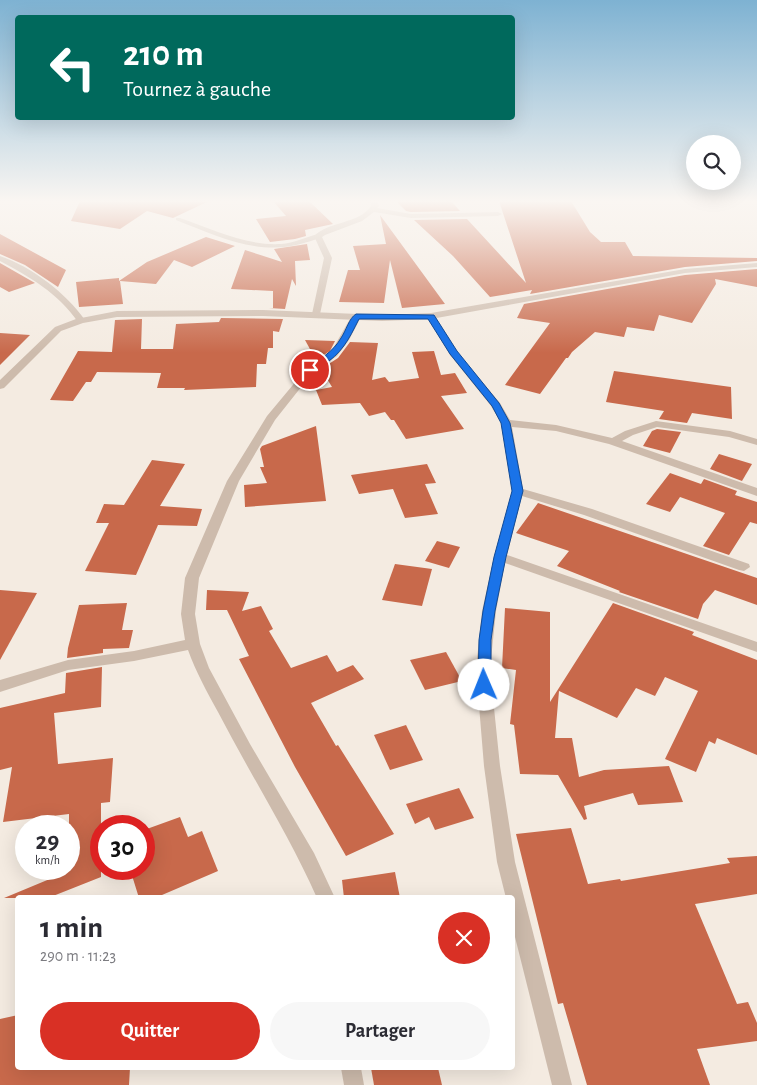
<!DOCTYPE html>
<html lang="fr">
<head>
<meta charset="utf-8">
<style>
  :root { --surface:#fff; --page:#f7f7f7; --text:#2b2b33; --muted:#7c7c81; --accent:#d93025 }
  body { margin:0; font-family:"Alegreya Sans",sans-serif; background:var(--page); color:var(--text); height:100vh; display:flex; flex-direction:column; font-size:19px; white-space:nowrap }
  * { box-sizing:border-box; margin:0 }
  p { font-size:16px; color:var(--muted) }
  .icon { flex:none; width:28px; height:28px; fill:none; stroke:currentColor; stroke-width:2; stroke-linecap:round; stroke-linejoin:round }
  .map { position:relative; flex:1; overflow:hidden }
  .sheet { position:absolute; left:15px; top:895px; width:500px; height:175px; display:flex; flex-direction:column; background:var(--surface); border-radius:5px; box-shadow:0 5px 20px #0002 }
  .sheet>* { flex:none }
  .guide { position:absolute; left:15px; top:15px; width:500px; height:105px; border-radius:5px; box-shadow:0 5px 20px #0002; background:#00695c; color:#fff; overflow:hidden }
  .fabs { position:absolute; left:686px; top:135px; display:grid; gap:10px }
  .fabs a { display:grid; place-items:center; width:55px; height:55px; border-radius:50%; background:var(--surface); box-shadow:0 5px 20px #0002; font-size:25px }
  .speed { position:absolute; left:15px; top:815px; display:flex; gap:10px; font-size:25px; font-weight:700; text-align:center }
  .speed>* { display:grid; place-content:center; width:65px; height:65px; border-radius:50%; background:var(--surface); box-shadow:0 5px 20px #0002; line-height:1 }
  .speed small { font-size:12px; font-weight:400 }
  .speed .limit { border:8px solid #d22; background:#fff; color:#111 }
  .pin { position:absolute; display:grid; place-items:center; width:42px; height:42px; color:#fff; margin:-21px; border:2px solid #fff; border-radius:50%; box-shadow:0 1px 5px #0007 }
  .me { position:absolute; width:55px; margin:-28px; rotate:359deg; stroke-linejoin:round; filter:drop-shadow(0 0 4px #0008) }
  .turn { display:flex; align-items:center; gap:18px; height:105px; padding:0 25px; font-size:22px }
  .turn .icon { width:65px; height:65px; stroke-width:2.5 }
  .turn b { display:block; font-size:35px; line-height:42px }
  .round { display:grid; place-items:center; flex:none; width:52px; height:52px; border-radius:26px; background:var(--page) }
  .head { display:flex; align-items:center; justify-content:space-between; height:85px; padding:0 25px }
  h1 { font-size:30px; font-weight:700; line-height:38px }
  .cta { display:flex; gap:10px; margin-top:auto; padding:10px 25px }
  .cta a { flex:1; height:58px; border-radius:30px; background:var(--accent); color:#fff; font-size:20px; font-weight:700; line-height:58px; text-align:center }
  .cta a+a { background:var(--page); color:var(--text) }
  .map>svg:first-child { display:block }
</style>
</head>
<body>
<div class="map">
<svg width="757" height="1085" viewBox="0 0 757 1085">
  <rect width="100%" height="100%" fill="#f4ebe1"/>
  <!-- building -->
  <g fill="#c8694b">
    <path d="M80 201H209L173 218 147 211 120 229 71 221Z"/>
    <path d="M273 201H309L333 224 305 230 306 236 295 239 270 242 256 219 286 216Z"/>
    <path d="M396 201H451L460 211 411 212 406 211Z"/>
    <path d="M499 201H571L590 232 601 242H625L633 256 757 258V261L685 267 530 294 532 290 490 297 453 256 414 220 467 219 526 283Z"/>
    <path d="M380 215 445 304 402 308 390 260 384 303 339 302 348 270H360L353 246 386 244Z"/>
    <path d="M0 234 66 270 58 287 25 265 0 254Z"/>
    <path d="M206 237 235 246 192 267 174 260 156 284 120 281 123 304 79 307 76 282 119 278V281L147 262Z"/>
    <path d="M307 244 310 260 295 261 296 286 292 279 285 309 269 308H273V291L231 289 245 250 282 262 274 249Z"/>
    <path d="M0 263 35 283 9 292 0 287Z"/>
    <path d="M757 269V287L715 279 716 284 692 323 659 315 654 331 627 327 624 337 595 332 572 352 568 358H566L540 394 505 385 550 323 517 318 524 304 685 275Z"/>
    <path d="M221 318 283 319 279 332 273 331V348H268L266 364H257L256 387 184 390 185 388H157L161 373 97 372 91 382H86L73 401 50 400 78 351 112 352 115 320 142 319 141 349H173L176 324 219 322Z"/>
    <path d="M0 333 30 335 0 365Z"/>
    <path d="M305 340 335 341 330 351 316 360Z"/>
    <path d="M350 342 378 343 372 380 385 377 389 382 419 378 412 352 434 351 441 375 455 373 467 393 441 396 464 429 406 439 394 420H391L385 412 369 416 360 403 322 405 316 390 332 387 321 369 338 358Z"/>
    <path d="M614 371 731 387 732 419 692 413 687 423 659 419 664 411 606 402Z"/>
    <path d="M316 426 326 501 245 507 244 485 267 483 260 467H264L260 449 262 446Z"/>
    <path d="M657 429 681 432 670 453 643 446 652 431Z"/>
    <path d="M719 454 752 464 742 481 710 469Z"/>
    <path d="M152 460 185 464 160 506 202 509 197 526 158 525 136 575 85 571 109 523H96L104 504 124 505Z"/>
    <path d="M427 464 436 483 425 484 438 514 405 518 393 489 359 494 351 475Z"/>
    <path d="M670 473 701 484 704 479 737 491 735 495 757 502V524L750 522 729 555 703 546 725 513 680 497 670 512 646 504Z"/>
    <path d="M538 503 757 578V605L715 590 703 604 698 619 619 592 620 591 557 566 569 551 516 533Z"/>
    <path d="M437 541 460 547 449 568 425 561Z"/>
    <path d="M395 564 432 569 422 606 382 600Z"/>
    <path d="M0 590 37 593 0 660Z"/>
    <path d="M207 590 249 592 242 611 261 606 273 629 269 631 291 668 327 655 337 672 353 665 364 679 311 703 336 746 338 745 394 834 346 856 295 767 239 659 249 656 227 610H206Z"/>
    <path d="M127 603 122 630H133L129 648 103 649V653L67 658 68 648 79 605Z"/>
    <path d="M613 603 694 632 692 635 757 660V755L717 738 715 744 709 741 696 772 665 759 698 691 665 677 655 696 636 688 617 718 559 691 555 738H572L579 777 604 770 669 766 683 802 638 805 633 793 584 806 587 819 584 820 558 775 520 774 514 725 510 724 516 670 502 668 505 608 550 612V702Z"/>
    <path d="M446 652 462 681 425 690 410 660Z"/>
    <path d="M102 667 101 707 54 713 58 764 113 758 110 802 101 803V877L48 898H4L69 871V814L3 822 12 767 0 770V708L65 693 66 673Z"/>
    <path d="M406 725 423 760 390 770 374 735Z"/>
    <path d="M459 788 474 818 435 830 429 817 415 824 406 804Z"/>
    <path d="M180 817 188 837 202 831 218 871 155 898H139L130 869H144V830Z"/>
    <path d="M571 828 588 884 620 879 621 881 730 863 727 858 757 856V894L695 904 737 1004 748 1002 757 1023V1041L697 1049 710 1085H587L563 1003 558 1004 516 834Z"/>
    <path d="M395 872 400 898H344L342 880Z"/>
    <path d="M18 1015V1068H130L129 1085H0V1019Z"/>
    <path d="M371 1068H438L442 1085H374Z"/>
  </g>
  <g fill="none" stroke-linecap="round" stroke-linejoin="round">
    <!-- service -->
    <g fill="#cdbbac" fill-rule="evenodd">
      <path d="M176 218H180C212 229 246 246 281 244 294 243 306 237 318 234L321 236C317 240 310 241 304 243 259 257 217 236 176 220Z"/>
      <path d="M0 256C32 267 66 293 85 320L84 322H78C58 293 30 277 0 261Z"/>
    </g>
    <!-- minor -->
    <g fill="#cdbbac" fill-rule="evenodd">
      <path d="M370 201H376L379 206 377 208 411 214 498 212 502 214 498 216 411 218 374 212 362 221 325 235 322 237 332 258 320 314 316 317 313 316 312 314 324 258 314 236C329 221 359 224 371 206Z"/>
      <path d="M431 313 435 316 457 352 500 403 510 420 556 425 612 438 625 431 656 421 730 431 757 439V445L729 437 657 427 633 435 622 441 757 488V496L609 444 556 431 512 427 523 489 592 509 749 564 750 567 744 571 739 570 584 515 522 496 507 555 757 642V652L505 563 496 611 490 669 500 766 515 862 572 1085H552L512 925V898H506L497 862 484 766 476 669 482 611 494 557 512 491 501 423 491 406 450 355 427 316Z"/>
      <path d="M356 314 361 317 349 340 337 356 313 372 275 420 239 481 199 578 195 614 200 644 209 668 250 744 314 853 335 898H317C288 833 250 774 218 712 207 692 196 672 188 650L134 661 68 670 0 692V680L68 660 134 651 185 640 181 614 185 578 227 481 267 416 307 368 331 352 351 317Z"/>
      <path d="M341 1068H361L364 1085H344Z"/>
    </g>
    <!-- tertiary -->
    <path fill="#cdbbac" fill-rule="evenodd" d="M757 263V267L685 273 431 319 382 321 263 316 117 317 83 323 61 331 4 388 0 389V380L55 327 76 319 117 311 263 310 382 315 431 313 685 269Z"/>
  </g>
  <!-- sky -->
  <linearGradient id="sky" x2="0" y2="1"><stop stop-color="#7eb2d2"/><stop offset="0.57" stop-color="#faf6f2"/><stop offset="1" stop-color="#faf6f2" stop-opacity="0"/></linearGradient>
  <rect width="757" height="353" fill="url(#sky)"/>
  <!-- route -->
  <path fill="#1a73e8" stroke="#114b97" d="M356 314 434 315 457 351 499 403 510 423 523 491 506 557 495 611 491 640V685L489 689H480L478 685 479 640 483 611 494 557 512 491 501 423 492 406 450 354 428 319H359C348 341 342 353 322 366 317 370 313 373 307 372V368C320 359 333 352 341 338 346 331 349 318 356 314Z"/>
</svg>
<div class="fabs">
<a><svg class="icon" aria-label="search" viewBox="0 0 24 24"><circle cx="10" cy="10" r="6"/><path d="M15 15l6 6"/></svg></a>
</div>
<div class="speed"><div>29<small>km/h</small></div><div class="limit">30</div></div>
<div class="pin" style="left:310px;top:370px;background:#d93025"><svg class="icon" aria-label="arrive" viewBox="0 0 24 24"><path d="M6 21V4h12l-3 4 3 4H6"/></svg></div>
<svg class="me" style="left:484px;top:685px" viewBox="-20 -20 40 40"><circle r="19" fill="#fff"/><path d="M0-13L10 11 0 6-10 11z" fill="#1a73e8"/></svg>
<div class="guide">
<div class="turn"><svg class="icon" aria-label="left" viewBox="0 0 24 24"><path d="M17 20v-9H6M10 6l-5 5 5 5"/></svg><div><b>210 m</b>Tournez à gauche</div></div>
</div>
<section class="sheet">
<div class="head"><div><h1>1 min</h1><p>290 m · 11:23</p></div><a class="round" style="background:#d93025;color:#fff"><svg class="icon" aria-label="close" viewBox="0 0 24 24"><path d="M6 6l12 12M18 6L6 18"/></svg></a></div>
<div class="cta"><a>Quitter</a><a>Partager</a></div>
</section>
</div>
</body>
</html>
